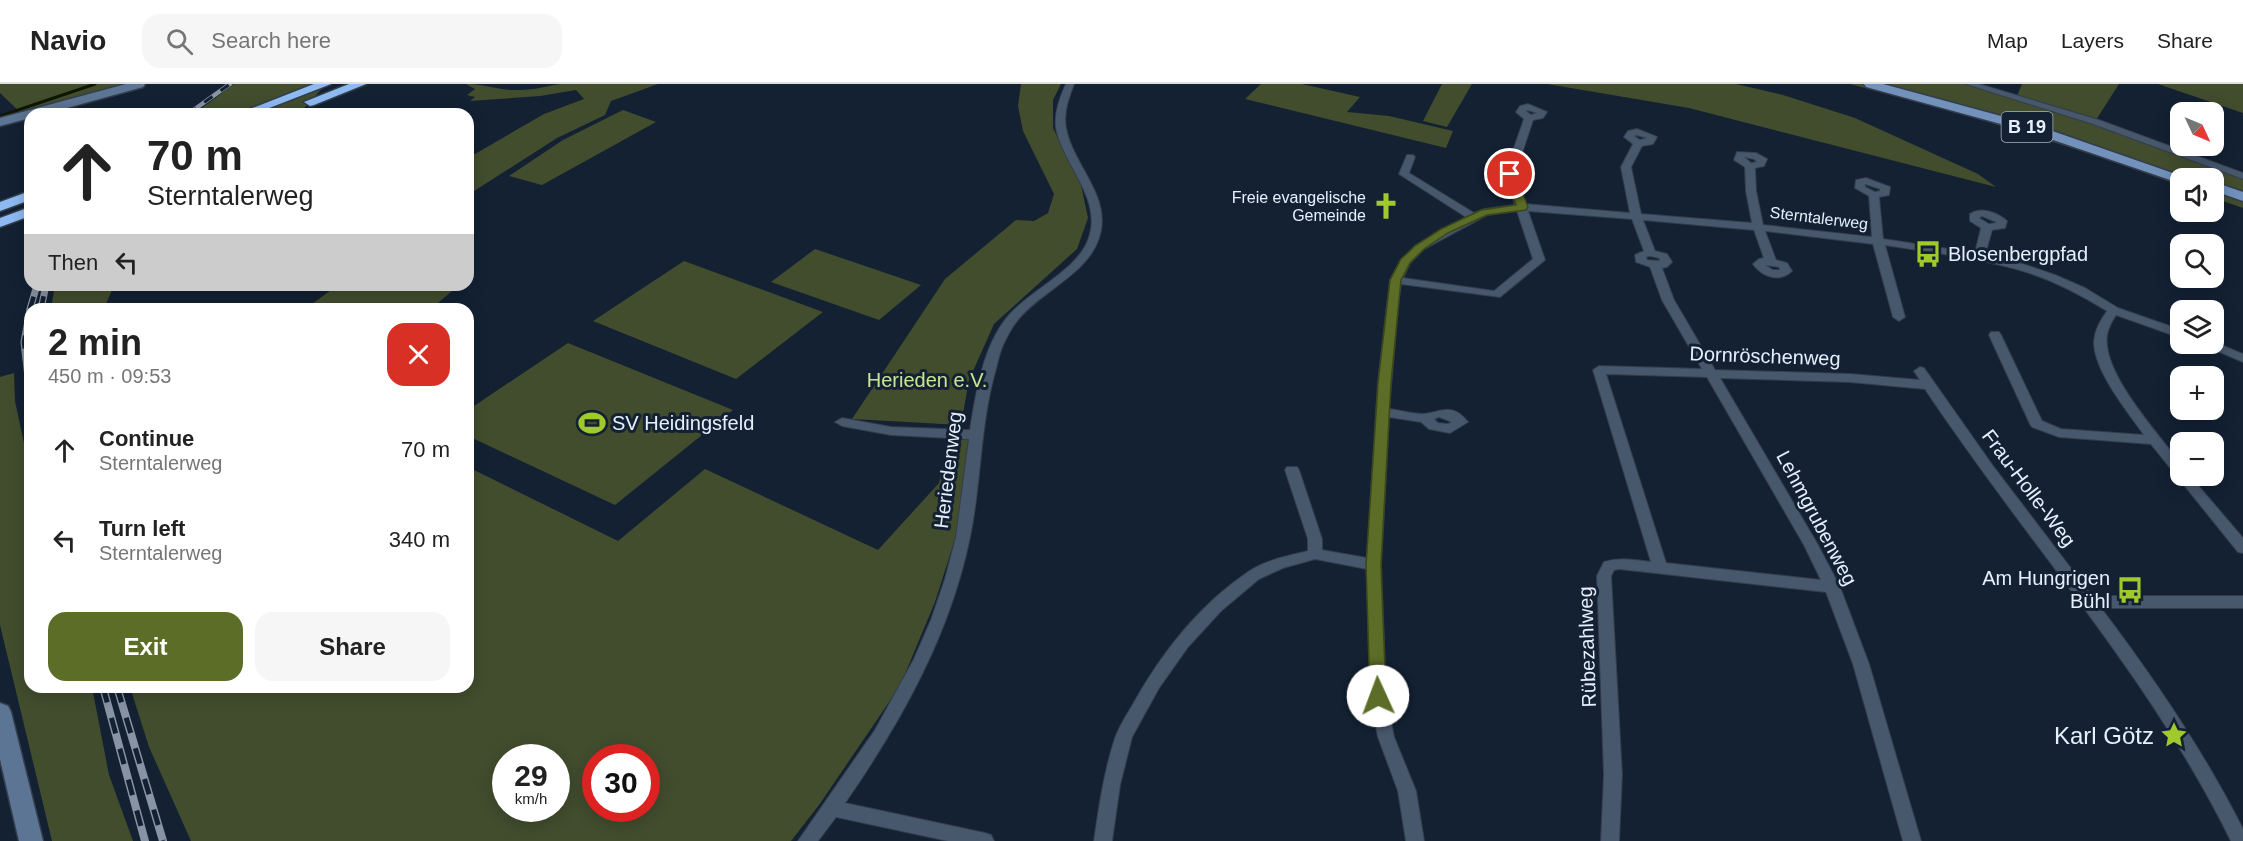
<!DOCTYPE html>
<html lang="en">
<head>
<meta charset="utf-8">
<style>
  :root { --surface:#fff; --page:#f6f6f6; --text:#222; --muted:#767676; --line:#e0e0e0; --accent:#5b6d26 }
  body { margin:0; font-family:Arial,sans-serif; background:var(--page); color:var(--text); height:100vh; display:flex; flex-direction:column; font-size:22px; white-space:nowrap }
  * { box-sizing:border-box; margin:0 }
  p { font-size:20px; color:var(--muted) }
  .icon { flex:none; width:33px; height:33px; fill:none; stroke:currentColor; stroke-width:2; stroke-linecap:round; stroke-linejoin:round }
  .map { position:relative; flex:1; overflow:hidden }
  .panel { position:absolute; left:24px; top:219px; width:450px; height:390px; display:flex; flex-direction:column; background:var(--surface); border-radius:18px; box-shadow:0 3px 15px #0003 }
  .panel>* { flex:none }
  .guide { position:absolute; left:24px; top:24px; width:450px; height:183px; border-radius:18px; box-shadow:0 3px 15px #0003; background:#fff; color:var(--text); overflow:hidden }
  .needle { width:39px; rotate:134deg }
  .fabs { position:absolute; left:2170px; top:18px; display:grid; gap:12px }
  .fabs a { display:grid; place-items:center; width:54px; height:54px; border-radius:12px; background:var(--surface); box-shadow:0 3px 15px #0003; font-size:30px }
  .speed { position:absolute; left:492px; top:660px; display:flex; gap:12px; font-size:30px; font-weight:700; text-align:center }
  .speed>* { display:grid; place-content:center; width:78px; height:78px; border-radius:50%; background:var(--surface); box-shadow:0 3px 15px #0003; line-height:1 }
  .speed small { font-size:15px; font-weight:400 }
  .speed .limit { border:9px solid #d22; background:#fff; color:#111 }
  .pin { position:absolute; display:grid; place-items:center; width:51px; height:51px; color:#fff; margin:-26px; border:3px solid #fff; border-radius:50%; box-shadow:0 2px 6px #0007 }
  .me { position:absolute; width:66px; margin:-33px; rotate:358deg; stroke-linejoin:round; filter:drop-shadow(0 0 4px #0008) }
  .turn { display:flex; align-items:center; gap:21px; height:126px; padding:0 24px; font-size:27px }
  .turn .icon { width:78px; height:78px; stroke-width:2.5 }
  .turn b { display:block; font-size:42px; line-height:51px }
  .then { display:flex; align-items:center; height:57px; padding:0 24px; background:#0003; gap:12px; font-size:22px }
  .round { display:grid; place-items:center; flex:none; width:63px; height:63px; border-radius:18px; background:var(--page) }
  .headline { display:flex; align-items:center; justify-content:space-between; height:102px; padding:0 24px }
  h1 { font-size:36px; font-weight:700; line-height:45px }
  .button { display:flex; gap:12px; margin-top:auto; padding:12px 24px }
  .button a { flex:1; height:69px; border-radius:18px; background:var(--accent); color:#fff; font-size:24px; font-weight:700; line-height:69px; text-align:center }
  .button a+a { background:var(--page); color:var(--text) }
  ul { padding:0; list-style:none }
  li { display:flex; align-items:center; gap:18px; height:90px; padding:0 24px }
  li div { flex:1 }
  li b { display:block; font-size:22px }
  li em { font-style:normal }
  header { display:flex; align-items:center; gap:36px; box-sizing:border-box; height:84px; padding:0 30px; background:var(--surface); border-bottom:2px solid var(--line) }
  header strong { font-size:28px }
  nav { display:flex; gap:33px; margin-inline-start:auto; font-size:21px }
  .search { width:420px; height:54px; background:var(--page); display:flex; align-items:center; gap:15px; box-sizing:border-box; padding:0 21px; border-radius:18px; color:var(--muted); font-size:22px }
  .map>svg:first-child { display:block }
</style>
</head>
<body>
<header>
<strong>Navio</strong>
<div class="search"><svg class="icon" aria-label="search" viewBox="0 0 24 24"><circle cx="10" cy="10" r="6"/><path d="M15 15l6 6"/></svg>Search here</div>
<nav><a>Map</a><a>Layers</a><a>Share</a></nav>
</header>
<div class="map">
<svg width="2243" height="757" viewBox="0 0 2243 757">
  <rect width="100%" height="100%" fill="#132133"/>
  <!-- green -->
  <g fill="#424d2e" fill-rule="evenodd">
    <path d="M0 0H130L23 31 0 9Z"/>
    <path d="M234 0H326L299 30H194Z"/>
    <path d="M466 0C485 0 500 7 520 6 534 6 547 2 561 0 592 0 627 0 658 0L611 17 605 31 557 54 468 111V74L544 30 584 15 576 6 540 12 470 17 475 13 467 11 475 5Z"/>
    <path d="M1021 0H1061L1053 16V44L1081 101 1088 134 1077 165 994 240 969 296 961 341 852 335 945 195 1016 136 1034 137 1048 129 1054 110 1023 47 1018 22Z"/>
    <path d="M1261 0H1302L1360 13 1347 28 1389 32 1453 47 1446 64 1245 15Z"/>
    <path d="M1442 0H1472L1447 43 1423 37Z"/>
    <path d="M1547 0H1736L1783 11 1855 34 1978 90 1996 103 1689 24Z"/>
    <path d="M1850 0H1964L2099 41 2243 93V124L2214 114V94H2181V102C2072 62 1962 28 1850 0Z"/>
    <path d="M2022 0H2119L2096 36 2017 12Z"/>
    <path d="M2158 0H2243V29Z"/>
    <path d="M623 26 656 38 542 101 509 92 563 56Z"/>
    <path d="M815 165 921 201 879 236 771 198Z"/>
    <path d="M684 177 823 228 736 295 593 237Z"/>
    <path d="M55 201H114L104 225H51Z"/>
    <path d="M338 201H459L431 225H305Z"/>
    <path d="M568 259 733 326 615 421 468 352V326Z"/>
    <path d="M14 289 15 317 30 387V419L27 422 30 421V603H92L109 691 133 757H52L0 541V293Z"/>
    <path d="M969 355 956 452 935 518 900 602 819 721 791 757H191L149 663 130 603H468V383L618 457 705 385 878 466 939 399 949 356ZM506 674H556V724H506ZM596 674H646V724H596Z"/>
  </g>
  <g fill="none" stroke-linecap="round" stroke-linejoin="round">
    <!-- stream -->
    <path stroke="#0e1500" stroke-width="3" d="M0 32 95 0"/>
    <defs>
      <g id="street">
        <path d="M1066 0H1074C1069 13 1063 29 1066 44 1073 82 1113 113 1099 154 1088 190 1038 209 1017 237 1011 244 1007 253 1003 261 999 270 997 282 994 292 980 345 981 400 970 453 950 551 901 638 845 719L985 749 991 751 994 757H948L836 733 818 757H798L875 646 914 575 931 536 945 495 956 453 969 355 891 351 842 342 835 338 842 334 891 343 970 346C976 308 983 261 1009 231 1031 206 1077 186 1088 156 1104 115 1063 82 1056 44 1054 29 1060 13 1066 0Z"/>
        <path d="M1966 0H1979L2099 36 2243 89V95L2093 40Z"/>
        <path d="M1528 20 1547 28 1543 34 1533 36 1515 90 1525 120 1630 129 1621 83 1633 60 1624 53 1628 47 1637 45 1657 53 1653 60 1642 62 1631 83 1641 130 1752 139 1746 107 1745 83 1734 76 1737 68 1756 69 1767 75 1764 82 1755 84 1756 107 1763 141 1872 153 1869 112 1855 104 1856 96 1866 94 1890 103 1889 111 1879 113 1883 155 1975 169 1981 144 1970 137V130C1981 122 1998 129 2007 137L2005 144 1992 146 1985 171 2023 180 2055 191 2085 204 2118 224 2181 246V254L2116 231C2110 240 2105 250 2107 261 2110 297 2159 351 2181 380V392H2190L2243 454V469L2238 468 2151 360 2059 353 2032 343 2030 340 1989 251 1991 248H1999L2001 251 2042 337 2061 345 2144 351C2128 328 2093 286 2094 257 2095 245 2101 236 2107 227 2078 209 2049 194 2016 185 1973 173 1928 168 1885 161L1905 233 1899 237 1893 233 1873 160 1765 147 1776 176 1787 179 1792 187C1779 199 1762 193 1753 180L1759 175 1764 174 1754 146 1643 136 1655 167 1667 170 1672 178 1667 183 1662 184 1674 216 1715 286 1850 290 1920 296 1914 287 1920 283 1924 284 1993 382 2092 512H2243V524H2101C2154 594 2203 666 2243 745V757H2231C2150 592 2026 457 1925 305L1850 298 1720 294 1818 461 1840 503 1869 580 1921 757H1903L1853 580 1826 508 1619 485 1614 486 1611 492 1622 691 1619 757H1601L1604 691 1597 492 1604 478C1620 473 1634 476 1651 478L1593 286 1599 282 1702 285 1662 216 1650 183 1636 178 1635 171 1644 167 1632 135 1528 127 1545 176 1500 213 1401 200 1399 212 1389 325C1399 326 1413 330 1423 330 1442 328 1452 318 1468 338L1450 349 1429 345 1421 338 1389 333 1381 481 1386 612 1394 653 1416 707 1424 757H1406L1398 707 1378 653 1370 612 1367 485 1315 475 1283 484 1259 495 1221 527 1188 563 1159 604 1132 653 1120 701 1112 757H1094C1099 722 1104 688 1115 654 1119 643 1126 632 1132 622 1160 571 1199 521 1248 488 1265 476 1288 472 1308 467V455L1285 386 1287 383H1297L1299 386 1322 455V466L1367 474 1378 299 1390 196 1401 176 1416 161 1466 133 1399 90 1407 71H1413L1415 73 1409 89 1474 129 1485 125 1515 121 1505 90 1524 35 1516 28 1520 22ZM1527 26 1537 29 1531 31 1526 27ZM1636 51 1647 54 1640 56 1634 52ZM1744 73 1754 75 1757 78 1751 79ZM1865 100 1880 105V107L1875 108 1865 103ZM1517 127 1533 175 1494 207 1403 194 1410 179 1424 165 1487 131ZM1982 132 1996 138V139L1989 140 1979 134ZM1650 172 1659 174 1660 177 1647 176 1646 173ZM1765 181 1779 183 1780 186H1773ZM1606 290 1707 293 1804 461 1821 496 1666 479ZM1439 333 1452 338 1448 340 1438 339 1434 335Z"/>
        <path d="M2214 258 2243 270V278L2201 260Z"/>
      </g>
      <g id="secondary">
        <path d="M126 0H145L143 3 45 30H30V34L0 42V34Z"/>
        <path d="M0 619 8 622 11 628 43 757H19L0 675Z"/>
      </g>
      <g id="primary">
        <path d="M1864 0H1883L2038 42 2187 94H2181V99L2176 98 2030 48 1866 3Z"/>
        <path d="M2214 98 2243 108V117L2214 107Z"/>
      </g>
      <g id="highway">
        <path d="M314 0H331L254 30H237Z"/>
        <path d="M349 0H366L314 21 310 22 304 18Z"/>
        <path d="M30 107V116L0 127V118Z"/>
        <path d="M30 123V132L0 143V134Z"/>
      </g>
    </defs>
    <!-- street casing -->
    <use href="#street" stroke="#333d4c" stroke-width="2"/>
    <!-- secondary casing -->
    <use href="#secondary" stroke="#333d4c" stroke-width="3"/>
    <!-- primary casing -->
    <use href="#primary" stroke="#333d4c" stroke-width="3"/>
    <!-- highway casing -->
    <use href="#highway" stroke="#333d4c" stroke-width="3"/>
    <!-- street -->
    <use href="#street" fill="#47576c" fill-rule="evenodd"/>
    <!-- secondary -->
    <use href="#secondary" fill="#5c7594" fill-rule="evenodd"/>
    <!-- primary -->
    <use href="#primary" fill="#7292bc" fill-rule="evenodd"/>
    <!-- highway -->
    <use href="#highway" fill="#8ebaf2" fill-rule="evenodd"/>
    <defs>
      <path id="rail-far2" d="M188 30 230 0"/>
      <g id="rail-far1">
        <path d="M30 225 37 201"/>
        <path d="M41 225 46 201"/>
        <path d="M30 226 24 258 30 311"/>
      </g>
      <g id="rail">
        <path d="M103 603 145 757"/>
        <path d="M117 603 163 757"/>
      </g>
    </defs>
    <!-- rail-far2 casing -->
    <use href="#rail-far2" stroke="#8894a3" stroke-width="4.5"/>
    <!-- rail-far1 casing -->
    <use href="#rail-far1" stroke="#8894a3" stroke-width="7"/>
    <!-- rail casing -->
    <use href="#rail" stroke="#8894a3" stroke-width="8"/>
    <!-- rail-far2 -->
    <use href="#rail-far2" stroke="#132133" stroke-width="3" stroke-dasharray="10" stroke-linecap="butt"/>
    <!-- rail-far1 -->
    <use href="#rail-far1" stroke="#132133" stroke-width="4.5" stroke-dasharray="13" stroke-linecap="butt"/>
    <!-- rail -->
    <use href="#rail" stroke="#132133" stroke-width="5" stroke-dasharray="16" stroke-linecap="butt"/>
  </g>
  <!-- route -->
  <path fill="#5b6d26" stroke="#3b4719" stroke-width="1.5" d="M1510 87 1515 90 1528 123 1526 126 1487 131 1448 149 1424 165 1410 179 1401 196 1391 299 1381 481 1386 612 1384 617 1378 619 1372 617 1370 612 1366 481 1378 299 1390 196 1401 175 1416 161 1441 145 1481 126 1516 121 1505 90Z"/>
  <!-- icons -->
  <defs>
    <symbol id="church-bare" viewBox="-9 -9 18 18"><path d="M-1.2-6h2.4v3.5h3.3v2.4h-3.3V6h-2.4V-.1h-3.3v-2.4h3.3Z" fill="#a0c92c" stroke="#132133" stroke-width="2.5" paint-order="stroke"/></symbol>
    <symbol id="bus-bare" viewBox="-9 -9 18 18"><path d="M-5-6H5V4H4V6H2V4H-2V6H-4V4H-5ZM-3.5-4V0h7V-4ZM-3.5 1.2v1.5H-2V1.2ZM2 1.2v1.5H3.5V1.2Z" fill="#a0c92c" stroke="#132133" stroke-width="2.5" paint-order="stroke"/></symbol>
    <symbol id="stadium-bare" viewBox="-9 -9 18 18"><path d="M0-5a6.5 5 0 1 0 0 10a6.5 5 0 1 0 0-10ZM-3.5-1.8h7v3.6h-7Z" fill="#a0c92c" stroke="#132133" stroke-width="2.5" paint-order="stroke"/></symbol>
    <symbol id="sight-bare" viewBox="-9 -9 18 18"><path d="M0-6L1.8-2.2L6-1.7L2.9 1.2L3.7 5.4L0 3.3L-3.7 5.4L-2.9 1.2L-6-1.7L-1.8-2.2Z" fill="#a0c92c" stroke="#132133" stroke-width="2.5" paint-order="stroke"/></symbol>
  </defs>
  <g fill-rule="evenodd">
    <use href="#church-bare" x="1367" y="103" width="38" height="38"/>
    <use href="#bus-bare" x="1909" y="151" width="38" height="38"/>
    <use href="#stadium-bare" x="573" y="320" width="38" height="38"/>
    <use href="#bus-bare" x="2111" y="487" width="38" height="38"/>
    <use href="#sight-bare" x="2155" y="632" width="38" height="38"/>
  </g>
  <g text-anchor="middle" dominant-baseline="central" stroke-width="6" stroke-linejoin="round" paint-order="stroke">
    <!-- far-poi labels -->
    <g font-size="16" fill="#e6f0fd" stroke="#132133" text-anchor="end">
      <text x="1366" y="113">Freie evangelische<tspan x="1366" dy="18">Gemeinde</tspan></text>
    </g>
    <!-- far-street labels -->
    <g font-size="16" fill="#e6f0fd" stroke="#132133">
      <text transform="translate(1819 134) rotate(7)">Sterntalerweg</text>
    </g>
    <!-- shield labels -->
    <rect fill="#132133" stroke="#a7b2c0" stroke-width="1.5" x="2001.5" y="28" width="51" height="30" rx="4.5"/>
    <g font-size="18" font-weight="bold" fill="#e6f0fd">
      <text x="2027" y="43">B 19</text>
    </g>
    <!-- poi labels -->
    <g font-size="20" fill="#e6f0fd" stroke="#132133" text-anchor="start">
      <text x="1948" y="170">Blosenbergpfad</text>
      <text x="612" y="339">SV Heidingsfeld</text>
      <text x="2110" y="494" text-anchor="end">Am Hungrigen<tspan x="2110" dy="23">Bühl</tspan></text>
    </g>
    <!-- street labels -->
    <g font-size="20" fill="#e6f0fd" stroke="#132133">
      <text transform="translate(1765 272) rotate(2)">Dornröschenweg</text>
      <text transform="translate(948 386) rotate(-83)">Heriedenweg</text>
      <text transform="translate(2029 404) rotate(53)">Frau-Holle-Weg</text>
      <text transform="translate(1817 434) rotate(62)">Lehmgrubenweg</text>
      <text transform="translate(1587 563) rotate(-92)">Rübezahlweg</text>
    </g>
    <!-- park labels -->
    <g font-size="20" fill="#cae693" stroke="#132133">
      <text x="927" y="296">Herieden e.V.</text>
    </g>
    <!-- near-poi labels -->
    <g font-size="24" fill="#e6f0fd" stroke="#132133" text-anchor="end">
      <text x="2154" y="651">Karl Götz</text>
    </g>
  </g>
</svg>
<div class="fabs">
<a><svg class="needle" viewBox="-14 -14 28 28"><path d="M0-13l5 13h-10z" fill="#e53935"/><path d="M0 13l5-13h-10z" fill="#767676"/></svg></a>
<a><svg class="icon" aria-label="sound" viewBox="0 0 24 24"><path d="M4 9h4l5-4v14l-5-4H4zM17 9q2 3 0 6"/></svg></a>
<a><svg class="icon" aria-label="search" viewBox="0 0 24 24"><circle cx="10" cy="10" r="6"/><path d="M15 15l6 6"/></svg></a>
<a><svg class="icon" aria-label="layers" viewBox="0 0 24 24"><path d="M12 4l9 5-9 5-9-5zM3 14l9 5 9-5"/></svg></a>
<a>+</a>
<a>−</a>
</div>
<div class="speed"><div>29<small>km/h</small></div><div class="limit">30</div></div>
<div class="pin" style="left:1510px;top:90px;background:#d93025"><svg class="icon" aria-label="arrive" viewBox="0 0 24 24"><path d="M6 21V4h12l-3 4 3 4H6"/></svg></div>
<svg class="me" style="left:1378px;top:612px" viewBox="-20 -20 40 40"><circle r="19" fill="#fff"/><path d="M0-13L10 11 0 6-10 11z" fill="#5b6d26"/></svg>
<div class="guide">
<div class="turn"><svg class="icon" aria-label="ahead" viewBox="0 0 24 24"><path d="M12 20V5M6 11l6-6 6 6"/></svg><div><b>70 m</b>Sterntalerweg</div></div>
<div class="then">Then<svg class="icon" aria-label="left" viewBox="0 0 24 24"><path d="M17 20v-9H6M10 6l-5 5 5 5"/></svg></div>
</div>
<section class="panel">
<div class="headline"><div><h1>2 min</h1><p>450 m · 09:53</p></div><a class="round" style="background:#d93025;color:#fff"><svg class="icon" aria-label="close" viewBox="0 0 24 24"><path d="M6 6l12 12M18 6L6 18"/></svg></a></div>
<ul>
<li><svg class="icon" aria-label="ahead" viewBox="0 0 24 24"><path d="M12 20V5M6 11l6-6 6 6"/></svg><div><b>Continue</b><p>Sterntalerweg</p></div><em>70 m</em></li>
<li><svg class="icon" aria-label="left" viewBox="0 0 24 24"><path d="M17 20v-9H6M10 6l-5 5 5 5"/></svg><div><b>Turn left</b><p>Sterntalerweg</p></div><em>340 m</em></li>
</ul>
<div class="button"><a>Exit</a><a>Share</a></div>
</section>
</div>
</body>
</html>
